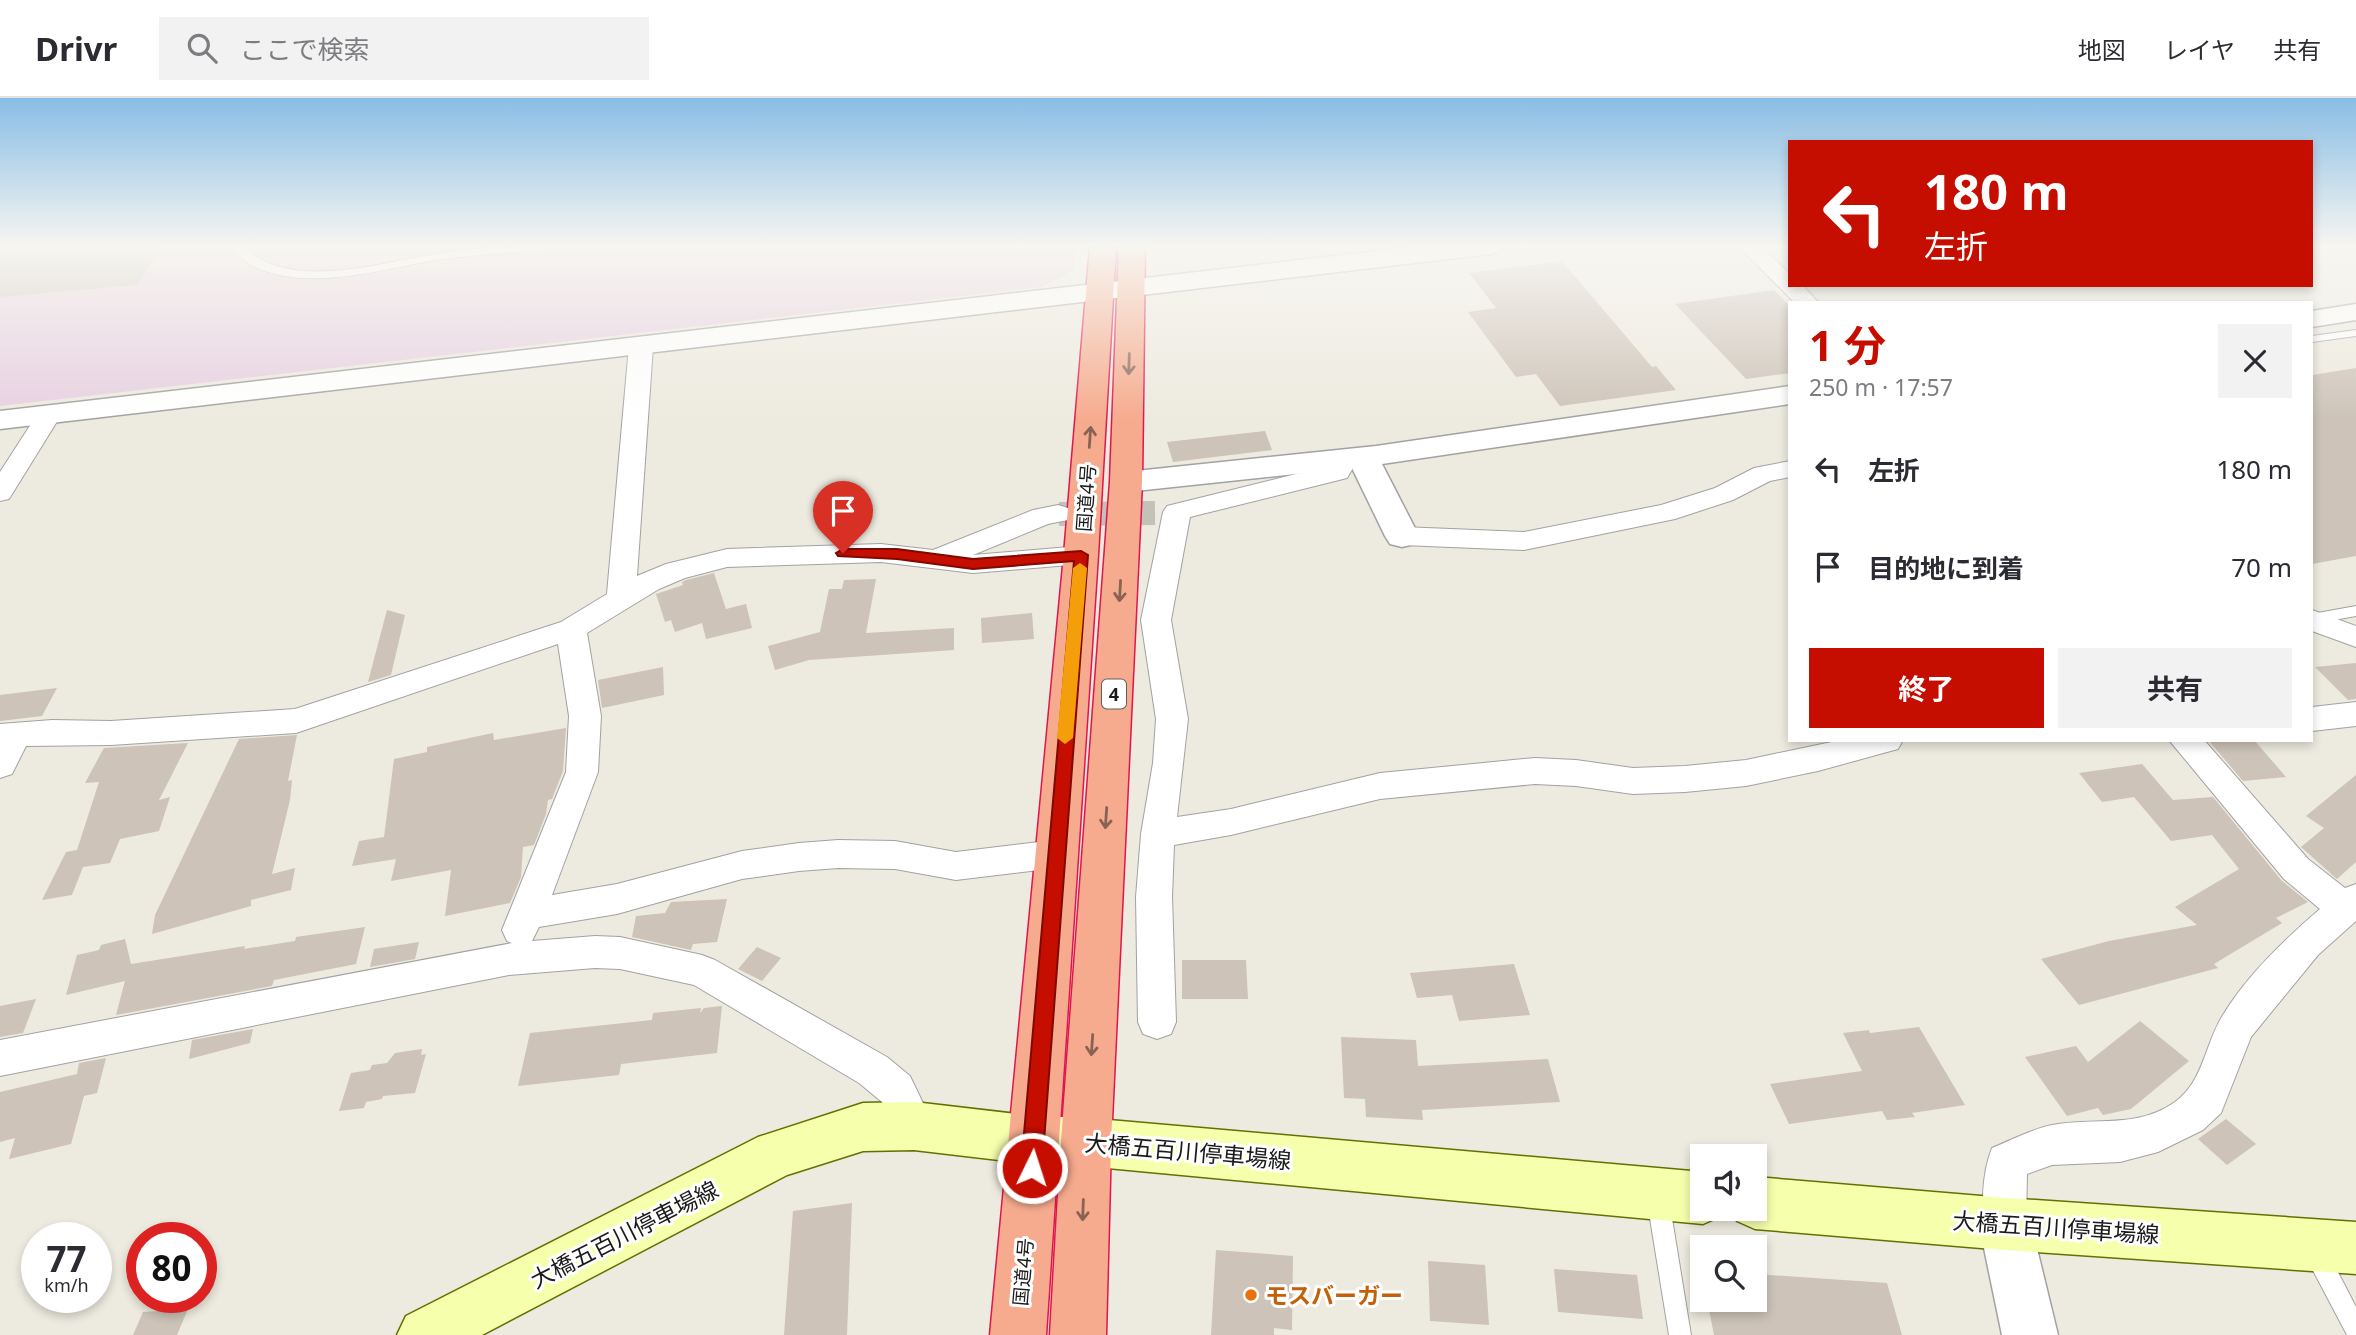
<!DOCTYPE html>
<html lang="ja">
<head>
<meta charset="utf-8">
<style>
  :root { --surface:#fff; --page:#f2f2f3; --text:#2b2b33; --muted:#7c7c81; --line:#e1e1e2; --accent:#c50e00 }
  body { margin:0; font-family:"Noto Sans","Noto Sans JP",sans-serif; background:var(--page); color:var(--text); height:100vh; display:flex; flex-direction:column; font-size:26px; white-space:nowrap }
  * { box-sizing:border-box; margin:0 }
  p { font-size:23px; color:var(--muted) }
  .icon { flex:none; width:38px; height:38px; fill:none; stroke:currentColor; stroke-width:2; stroke-linecap:round; stroke-linejoin:round }
  .map { position:relative; flex:1; overflow:hidden }
  .side { position:absolute; left:1788px; top:203px; width:525px; height:441px; display:flex; flex-direction:column; background:var(--surface); border-radius:0px; box-shadow:0 4px 10px #0003 }
  .side>* { flex:none }
  .guide { position:absolute; left:1788px; top:42px; width:525px; height:147px; border-radius:0px; box-shadow:0 4px 10px #0003; background:#c50e00; color:#fff; overflow:hidden }
  .fabs { position:absolute; left:1690px; top:1046px; display:grid; gap:14px }
  .fabs a { display:grid; place-items:center; width:77px; height:77px; border-radius:0px; background:var(--surface); box-shadow:0 4px 10px #0003; font-size:35px }
  .speed { position:absolute; left:21px; top:1124px; display:flex; gap:14px; font-size:35px; font-weight:700; text-align:center }
  .speed>* { display:grid; place-content:center; width:91px; height:91px; border-radius:50%; background:var(--surface); box-shadow:0 4px 10px #0003; line-height:1 }
  .speed small { font-size:18px; font-weight:400 }
  .speed .limit { border:10px solid #d22; background:#fff; color:#111 }
  .pin { position:absolute; display:grid; place-items:center; width:60px; height:60px; color:#fff; margin:-72px -30px; border-radius:50% 50% 50% 0; rotate:-45deg; box-shadow:0 0 7px #0007 }
  .pin .icon { rotate:45deg }
  .me { position:absolute; width:77px; margin:-38px; rotate:4deg; stroke-linejoin:round; filter:drop-shadow(0 0 5px #0008) }
  .turn { display:flex; align-items:center; gap:24px; height:147px; padding:0 21px; font-size:32px }
  .turn .icon { width:91px; height:91px; stroke-width:2.5 }
  .turn b { display:block; font-size:49px; line-height:60px }
  .round { display:grid; place-items:center; flex:none; width:74px; height:74px; border-radius:0px; background:var(--page) }
  .headline { display:flex; align-items:center; justify-content:space-between; height:119px; padding:0 21px }
  h1 { font-size:42px; font-weight:700; line-height:52px; color:var(--accent) }
  .cta { display:flex; gap:14px; margin-top:auto; padding:14px 21px }
  .cta a { flex:1; height:80px; border-radius:0px; background:var(--accent); color:#fff; font-size:28px; font-weight:700; line-height:80px; text-align:center }
  .cta a+a { background:var(--page); color:var(--text) }
  ul { padding:0; list-style:none }
  li { display:flex; align-items:center; gap:21px; height:98px; padding:0 21px }
  li div { flex:1 }
  li b { display:block; font-size:26px }
  li em { font-style:normal }
  header { display:flex; align-items:center; gap:42px; box-sizing:border-box; height:98px; padding:0 35px; background:var(--surface); border-bottom:2px solid var(--line) }
  header strong { font-size:33px }
  nav { display:flex; gap:38px; margin-inline-start:auto; font-size:24px }
  .search { width:490px; height:63px; background:var(--page); display:flex; align-items:center; gap:18px; box-sizing:border-box; padding:0 24px; border-radius:0px; color:var(--muted); font-size:26px }
  .map>svg:first-child { display:block }
</style>
</head>
<body>
<header>
<strong>Drivr</strong>
<div class="search"><svg class="icon" aria-label="search" viewBox="0 0 24 24"><circle cx="10" cy="10" r="6"/><path d="M15 15l6 6"/></svg>ここで検索</div>
<nav><a>地図</a><a>レイヤ</a><a>共有</a></nav>
</header>
<div class="map">
<svg width="2356" height="1237" viewBox="0 0 2356 1237">
  <rect width="100%" height="100%" fill="#edeadf"/>
  <!-- industrial -->
  <path fill="#e7d0e1" d="M0 148H1075L1073 172 1042 189 0 308Z"/>
  <!-- building -->
  <g fill="#cdc3b8">
    <path d="M0 148H164L137 187 0 199Z"/>
    <path d="M1562 163 1652 269 1656 268 1676 292 1560 308 1536 276 1516 279 1468 214 1496 210 1469 175Z"/>
    <path d="M1774 192 1790 208V275L1746 281 1675 206Z"/>
    <path d="M2356 270V458L2312 466V277Z"/>
    <path d="M1265 333 1272 352 1173 364 1167 344Z"/>
    <path d="M714 475 726 511 746 506 752 530 706 541 702 525 675 534 671 522 665 524 656 496 683 487 682 484 686 482Z"/>
    <path d="M876 481 866 535 954 530V552L809 562 775 572 768 548 820 534 829 491H842L844 482Z"/>
    <path d="M387 512 405 517 391 577 368 584Z"/>
    <path d="M1032 515 1034 541 982 545 981 520Z"/>
    <path d="M2356 565V601L2348 602 2315 569Z"/>
    <path d="M663 569 664 597 602 610 598 582Z"/>
    <path d="M57 590 42 618 0 623V597Z"/>
    <path d="M566 630 563 673 552 701 548 702 546 716 534 747 523 749 521 779 510 805 445 818 451 772 391 783 396 761 352 768 359 743 384 739 394 661 427 654V649L493 635 494 642Z"/>
    <path d="M297 637 288 683 292 682 290 702 272 776 295 770 291 792 251 802V808L152 836 155 817 239 641Z"/>
    <path d="M2208 642H2254L2286 679 2243 683Z"/>
    <path d="M188 645 159 702 170 699 159 733 120 741 110 765 83 769 72 797 42 802 66 754 77 752 99 684 85 685 104 650Z"/>
    <path d="M2142 666 2173 702 2213 699 2282 783 2308 804 2276 820 2282 825 2214 866 2218 870 2079 907 2041 861 2109 843 2197 827 2175 809 2239 771 2212 737 2171 743 2134 699 2102 704 2079 675Z"/>
    <path d="M2356 677V764L2337 781 2301 749 2324 730 2306 718Z"/>
    <path d="M727 801 717 844 693 846 691 852 632 839 636 818 665 815 671 804Z"/>
    <path d="M365 829 356 866 274 882 272 888 116 917 125 883 66 897 77 857 99 852 101 847 125 841 131 866 245 848 244 851 295 843 296 839Z"/>
    <path d="M419 844 415 861 370 869 374 851Z"/>
    <path d="M757 849 781 860 762 883 738 871Z"/>
    <path d="M1182 862H1246L1248 901H1182Z"/>
    <path d="M1514 866 1530 917 1459 923 1452 897 1417 900 1410 875Z"/>
    <path d="M36 901 23 935 0 939V908Z"/>
    <path d="M722 908 717 955 621 966 619 977 518 988 530 935 652 922 653 915 701 910 700 915 704 910Z"/>
    <path d="M2140 923 2189 963 2131 1011 2103 1017 2098 1010 2067 1018 2025 959 2076 948 2088 964Z"/>
    <path d="M1919 929 1965 1007 1912 1015 1915 1019 1887 1022 1882 1013 1789 1026 1770 986 1862 973 1843 935 1869 932 1870 935Z"/>
    <path d="M253 931 250 945 189 961 192 942Z"/>
    <path d="M1341 939 1416 942 1418 968 1548 961 1560 1004 1422 1012 1423 1022 1366 1019 1365 1001 1344 1000Z"/>
    <path d="M422 951 421 957 426 956 415 995 383 998 382 1001 366 1004 364 1010 339 1013 351 975 370 972 372 967 387 965 395 955Z"/>
    <path d="M106 960 97 995 84 998 71 1046 9 1061 15 1040 0 1044V994L77 976 79 965Z"/>
    <path d="M2226 1021 2256 1046 2227 1067 2198 1041Z"/>
    <path d="M852 1105 847 1237H784L793 1113Z"/>
    <path d="M1216 1152 1293 1158 1292 1232 1274 1230V1237H1211Z"/>
    <path d="M1428 1163 1485 1167 1489 1227 1430 1223Z"/>
    <path d="M1554 1171 1637 1177 1643 1221 1558 1214Z"/>
    <path d="M1755 1176 1887 1185 1902 1237H1714L1707 1202H1755Z"/>
    <path d="M188 1211 177 1237H133L143 1214Z"/>
  </g>
  <g fill="none" stroke-linecap="round" stroke-linejoin="round">
    <!-- minor-tunnel -->
    <path stroke="#c3c1b8" stroke-width="24" stroke-dasharray="24 12" stroke-linecap="butt" d="M1059 416 1159 415"/>
    <defs>
      <g id="service">
        <path d="M232 148H243C289 196 385 163 443 155 482 149 521 148 560 148L555 151C517 155 479 156 442 161 385 170 306 196 251 167 244 163 237 155 232 148Z"/>
        <path d="M579 148H654L649 151H584Z"/>
        <path d="M2356 232V238L2312 244V238Z"/>
        <path d="M2356 508V518L2312 526V516Z"/>
        <path d="M1658 1092 1665 1095 1669 1102 1691 1237H1669L1647 1102 1651 1095Z"/>
        <path d="M2316 1144 2324 1147 2356 1209V1237H2347L2308 1163 2305 1155 2308 1147Z"/>
      </g>
      <g id="minor">
        <path d="M1738 148H1761L1790 176V187H1802L1819 205H1795Z"/>
        <path d="M641 241 649 243 653 248 637 478 666 466 727 451 881 446 933 452 1033 412 1058 407 1068 410 1072 416 1068 422 1048 426 973 457 1081 448 1091 450 1095 457 1091 464 1081 466 973 475 881 464 727 469 685 480 659 491 587 535 601 618 598 674 552 797 617 786 742 753 799 745 838 742 895 743 956 754 1056 742 1068 746 1073 756 1068 766 1056 770 956 782 895 771 838 770 799 773 742 781 617 816 539 829 532 843 595 838 620 839 702 857 715 862 887 959 910 978 934 1028 928 1042 914 1047 900 1042 882 1004 859 985 694 887 620 871 595 870 509 877 0 978V942L512 845 507 843 502 832 566 674 569 618 558 546 296 635 111 647 26 648 12 676 0 680V626L52 622 111 623 295 611 561 524 607 496 629 248 633 243Z"/>
        <path d="M49 310 58 312 61 317 9 401 0 403V374L40 312Z"/>
        <path d="M1346 352 1355 354 1359 360 1347 380 1190 419 1171 522 1188 621 1177 719 1231 711 1380 675 1535 660 1576 662 1633 670 1685 668 1746 662 1841 642H1903L1898 651 1887 654 1818 673 1746 688 1685 694 1633 696 1576 688 1535 686 1380 701 1231 737 1174 747 1172 799 1176 924 1171 936 1157 941 1143 936 1138 924 1136 799 1141 736 1153 665 1156 621 1141 522 1163 414 1167 408 1328 368 1337 354Z"/>
        <path d="M1790 363V379L1770 383 1733 402 1675 421 1524 452 1402 447 1392 444 1388 438 1392 432 1402 429 1524 434 1661 407 1715 390 1754 370Z"/>
        <path d="M2312 512 2356 528V549L2312 533Z"/>
        <path d="M2356 604V628L2312 633V609Z"/>
        <path d="M2169 642H2204L2308 761 2345 790 2356 786V823L2318 857 2251 939 2221 1015 2203 1032 2158 1054 2120 1064 2052 1067 2027 1076 2026 1126 2020 1141 2005 1147 1990 1141C1979 1116 1982 1075 1992 1050 2011 1042 2032 1031 2052 1027 2095 1019 2137 1031 2175 1004 2204 983 2205 945 2223 917 2247 877 2285 841 2320 811L2284 781Z"/>
      </g>
      <g id="tertiary">
        <path d="M1420 148H1504L1500 153 1491 156 0 331V313Z"/>
        <path d="M2356 206V222L2312 229V213Z"/>
        <path d="M1790 288V306L1382 366 1419 438 1414 446 1402 449 1390 446 1385 438 1352 370 1126 394 1115 391 1110 384 1115 377 1126 374 1376 348Z"/>
        <path d="M2005 1100 2023 1108 2031 1126 2058 1237H2002L1979 1126 1987 1108Z"/>
      </g>
      <g id="secondary">
        <path d="M914 1004 1034 1018 1086 1020 1703 1074V1111H1724L1721 1118 1703 1126 1086 1068 1034 1066 914 1052 863 1053 787 1077 482 1237H397L406 1218 758 1039 863 1005Z"/>
        <path d="M1755 1079 2005 1100 2356 1124V1176L2005 1152 1755 1131 1737 1123 1732 1111H1755Z"/>
      </g>
      <g id="trunk">
        <path d="M1090 148H1116L1098 457 1046 1237H990L1064 457Z"/>
        <path d="M1119 148H1145L1142 384 1111 1044 1106 1237H1050L1061 1044 1110 384Z"/>
      </g>
    </defs>
    <!-- service casing -->
    <use href="#service" stroke="#a2a2a2" stroke-width="2"/>
    <!-- minor casing -->
    <use href="#minor" stroke="#a2a2a2" stroke-width="2"/>
    <!-- tertiary casing -->
    <use href="#tertiary" stroke="#a2a2a2" stroke-width="3"/>
    <!-- secondary casing -->
    <use href="#secondary" stroke="#5f7300" stroke-width="3"/>
    <!-- trunk casing -->
    <use href="#trunk" stroke="#e2154d" stroke-width="3"/>
    <!-- service -->
    <use href="#service" fill="#fff" fill-rule="evenodd"/>
    <!-- minor -->
    <use href="#minor" fill="#fff" fill-rule="evenodd"/>
    <!-- tertiary -->
    <use href="#tertiary" fill="#fff" fill-rule="evenodd"/>
    <!-- secondary -->
    <use href="#secondary" fill="#f5ffac" fill-rule="evenodd"/>
    <!-- trunk -->
    <use href="#trunk" fill="#f6ab8e" fill-rule="evenodd"/>
  </g>
  <!-- one-way arrows -->
  <defs><path id="oneway-shaft" d="M-6 0H5M1.5-3L5.5 0L1.5 3" fill="none" stroke-width="1.6" stroke-linecap="round" stroke-linejoin="round" transform="scale(1.75)"/></defs>
  <g stroke="#886354">
    <use href="#oneway-shaft" transform="translate(1129 266) rotate(92)"/>
    <use href="#oneway-shaft" transform="translate(1090 339) rotate(-86)"/>
    <use href="#oneway-shaft" transform="translate(1120 493) rotate(93)"/>
    <use href="#oneway-shaft" transform="translate(1106 720) rotate(94)"/>
    <use href="#oneway-shaft" transform="translate(1092 947) rotate(94)"/>
    <use href="#oneway-shaft" transform="translate(1083 1112) rotate(92)"/>
  </g>
  <!-- sky -->
  <linearGradient id="sky" x2="0" y2="1"><stop stop-color="#89bde5"/><stop offset="0.46" stop-color="#f7f6f1"/><stop offset="1" stop-color="#f7f6f1" stop-opacity="0"/></linearGradient>
  <rect width="2356" height="322" fill="url(#sky)"/>
  <!-- route -->
  <path fill="#c50e00" stroke="#800900" stroke-width="2" d="M843 451H897L973 461 1081 453 1088 457 1042 1070 1039 1077 1032 1080 1024 1077 1021 1070 1074 463 973 471 897 461 838 458 836 455Z"/>
  <!-- slow -->
  <path fill="#f59e0b" d="M1080 465 1087 470 1073 640 1065 646 1057 640 1073 470Z"/>
  <!-- markers -->
  <circle fill="#e8710a" stroke="#fff" stroke-width="2.5" cx="1251" cy="1197" r="7"/>
  <g text-anchor="middle" dominant-baseline="central" stroke-width="6" stroke-linejoin="round" paint-order="stroke">
    <!-- shield labels -->
    <rect fill="#fff" stroke="#5f5f5f" stroke-width="2" x="1102" y="581.5" width="24" height="29" rx="5"/>
    <g font-size="18" font-weight="bold" fill="#1b1b1b">
      <text x="1114" y="596">4</text>
    </g>
    <!-- street labels -->
    <g font-size="19" fill="#1b1b1b" stroke="#fff">
      <text transform="translate(1086 400) rotate(-86)">国道4号</text>
      <text transform="translate(1023 1174) rotate(-85)">国道4号</text>
    </g>
    <!-- near-street labels -->
    <g font-size="23" fill="#1b1b1b" stroke="#fff">
      <text transform="translate(1188 1053) rotate(5)">大橋五百川停車場線</text>
      <text transform="translate(2056 1129) rotate(4)">大橋五百川停車場線</text>
      <text transform="translate(624 1136) rotate(-27)">大橋五百川停車場線</text>
    </g>
    <!-- near-food labels -->
    <g font-size="23" font-weight="bold" fill="#c56008" stroke="#fff" text-anchor="start">
      <text x="1265" y="1197">モスバーガー</text>
    </g>
  </g>
</svg>
<div class="fabs">
<a><svg class="icon" aria-label="sound" viewBox="0 0 24 24"><path d="M4 9h4l5-4v14l-5-4H4zM17 9q2 3 0 6"/></svg></a>
<a><svg class="icon" aria-label="search" viewBox="0 0 24 24"><circle cx="10" cy="10" r="6"/><path d="M15 15l6 6"/></svg></a>
</div>
<div class="speed"><div>77<small>km/h</small></div><div class="limit">80</div></div>
<div class="pin" style="left:843px;top:455px;background:#d93025"><svg class="icon" aria-label="arrive" viewBox="0 0 24 24"><path d="M6 21V4h12l-3 4 3 4H6"/></svg></div>
<svg class="me" style="left:1032px;top:1070px" viewBox="-20 -20 40 40"><circle r="17" fill="#c50e00" stroke="#fff" stroke-width="3"/><path d="M0-11L8 9 0 5-8 9z" fill="#fff"/></svg>
<div class="guide">
<div class="turn"><svg class="icon" aria-label="left" viewBox="0 0 24 24"><path d="M17 20v-9H6M10 6l-5 5 5 5"/></svg><div><b>180 m</b>左折</div></div>
</div>
<section class="side">
<div class="headline"><div><h1>1 分</h1><p>250 m · 17:57</p></div><a class="round"><svg class="icon" aria-label="close" viewBox="0 0 24 24"><path d="M6 6l12 12M18 6L6 18"/></svg></a></div>
<ul>
<li><svg class="icon" aria-label="left" viewBox="0 0 24 24"><path d="M17 20v-9H6M10 6l-5 5 5 5"/></svg><div><b>左折</b></div><em>180 m</em></li>
<li><svg class="icon" aria-label="arrive" viewBox="0 0 24 24"><path d="M6 21V4h12l-3 4 3 4H6"/></svg><div><b>目的地に到着</b></div><em>70 m</em></li>
</ul>
<div class="cta"><a>終了</a><a>共有</a></div>
</section>
</div>
</body>
</html>
